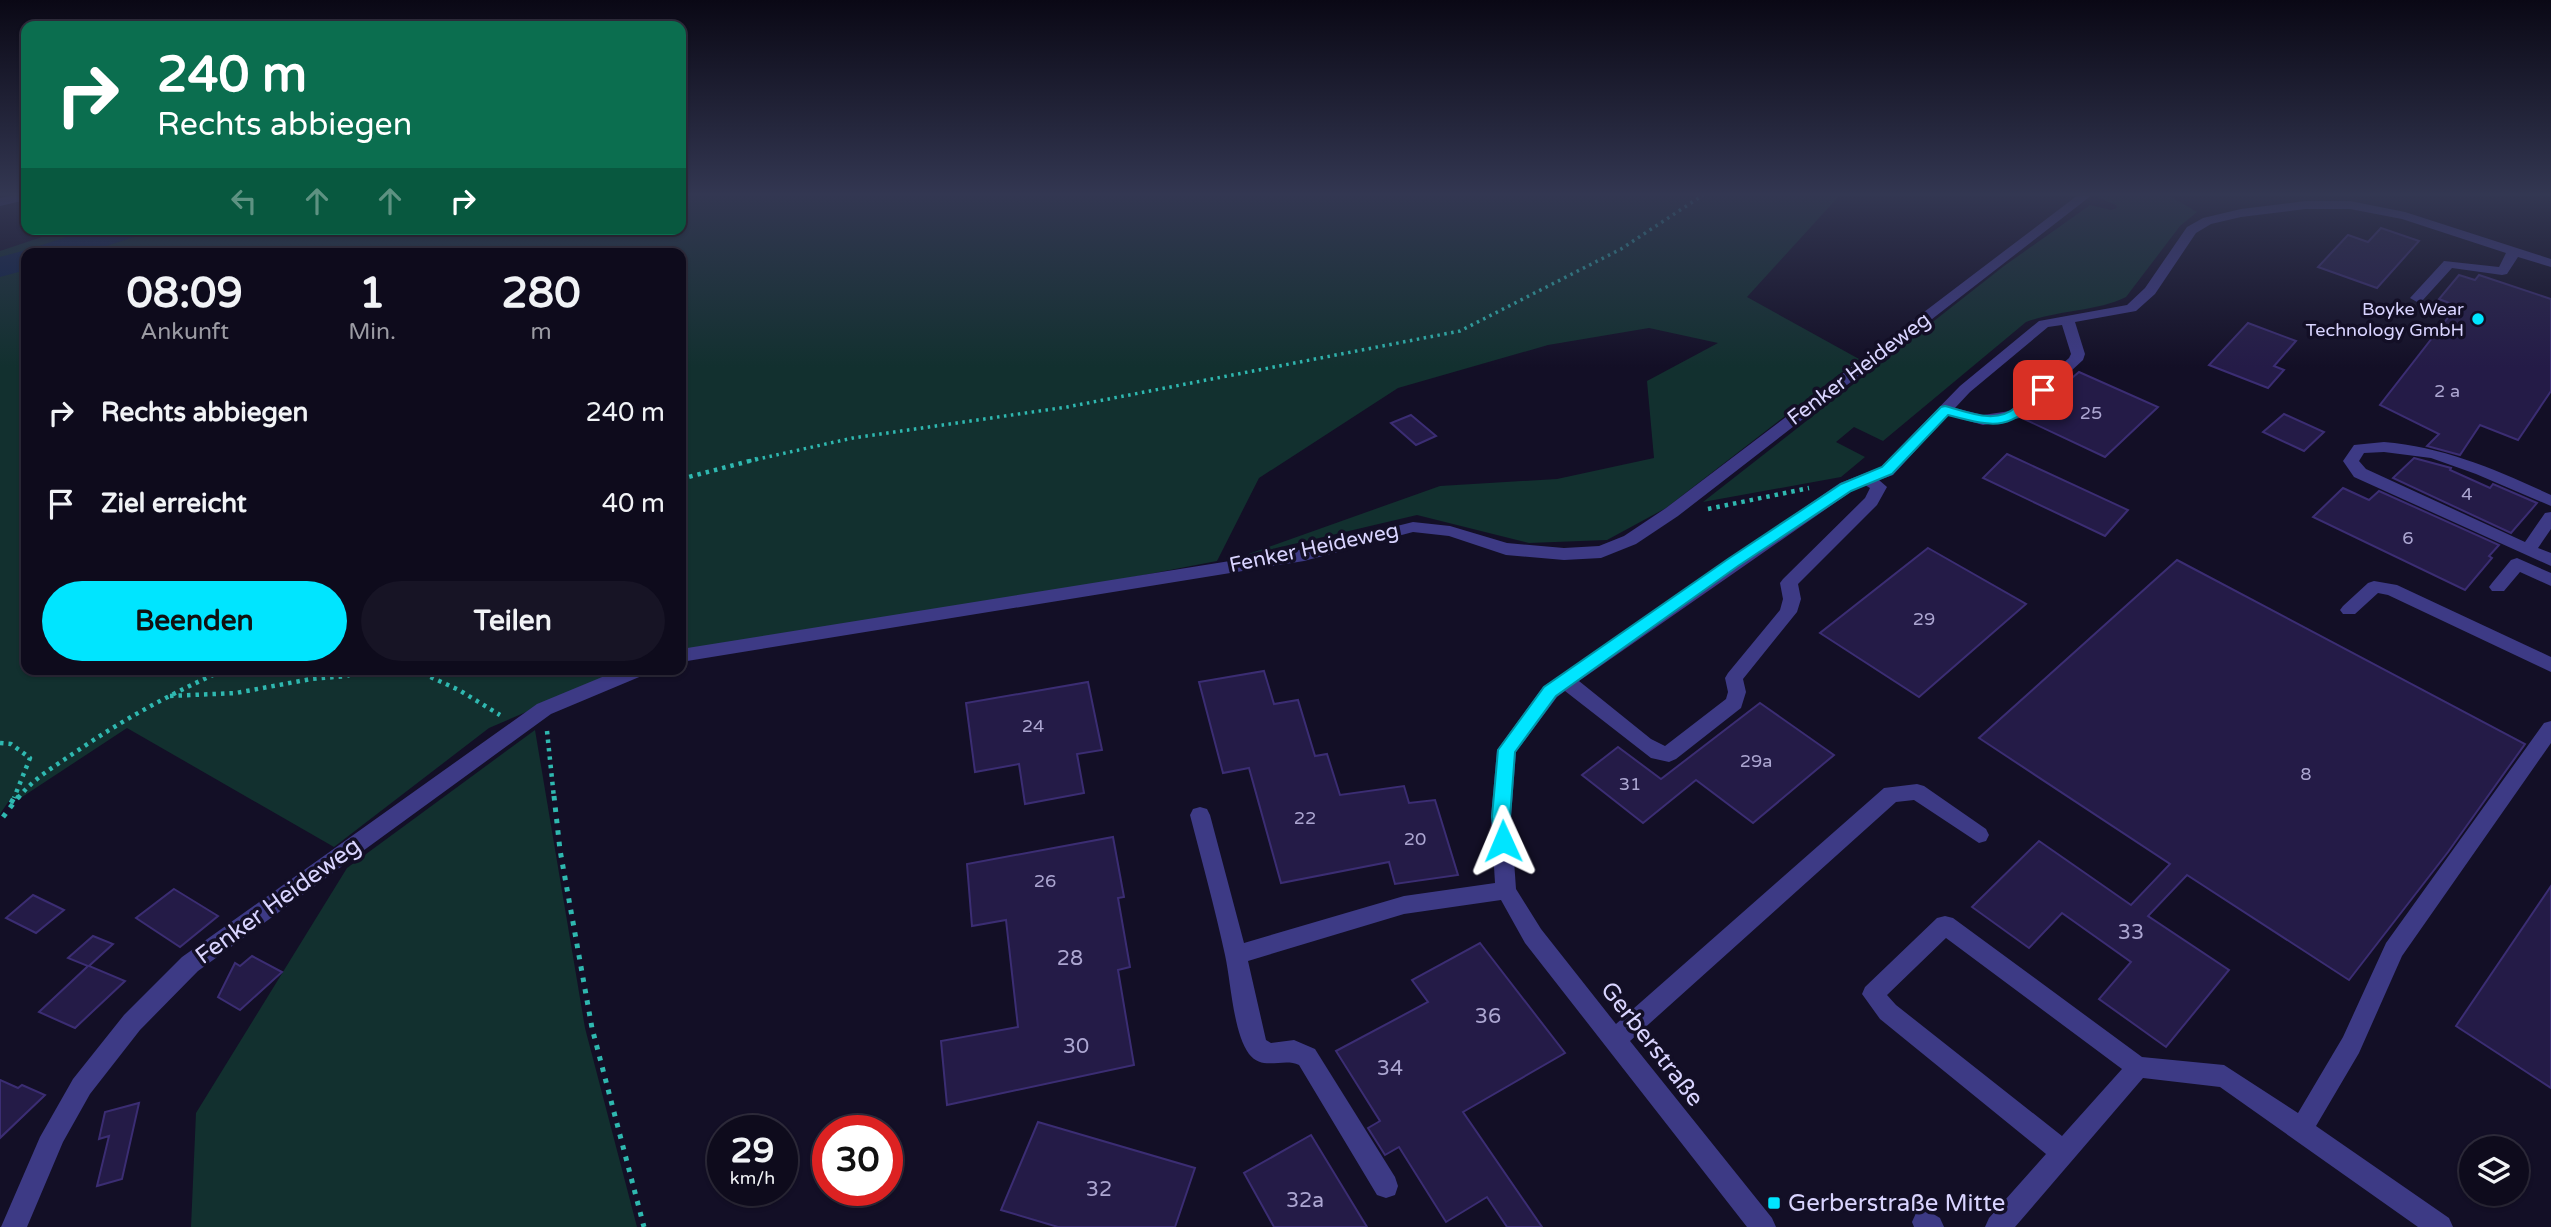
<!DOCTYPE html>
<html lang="de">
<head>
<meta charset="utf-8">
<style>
  :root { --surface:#0e0b1c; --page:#171425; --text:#f1f3f6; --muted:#9b9ba3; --line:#2e2b3b; --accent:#00e5ff }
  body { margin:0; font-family:"Varela Round",sans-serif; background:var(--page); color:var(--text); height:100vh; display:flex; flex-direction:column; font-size:26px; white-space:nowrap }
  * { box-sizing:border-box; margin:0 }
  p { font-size:23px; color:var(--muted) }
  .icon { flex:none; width:38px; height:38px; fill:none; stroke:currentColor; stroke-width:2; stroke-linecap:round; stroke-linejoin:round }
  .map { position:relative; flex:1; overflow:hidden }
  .drawer { position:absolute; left:21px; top:248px; width:665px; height:427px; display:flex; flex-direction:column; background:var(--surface); border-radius:14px; box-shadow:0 2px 5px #0004,0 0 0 2px var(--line) }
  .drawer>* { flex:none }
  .hud { position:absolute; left:21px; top:21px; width:665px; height:214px; border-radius:14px; box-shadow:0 2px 5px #0004,0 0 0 2px var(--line); background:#0b6e4f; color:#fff; overflow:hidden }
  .buttons { position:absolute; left:2459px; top:1136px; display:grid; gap:14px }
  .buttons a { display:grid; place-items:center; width:70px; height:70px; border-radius:50%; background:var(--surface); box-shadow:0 2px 5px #0004,0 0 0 2px var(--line); font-size:35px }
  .speed { position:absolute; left:707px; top:1115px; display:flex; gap:14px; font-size:35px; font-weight:700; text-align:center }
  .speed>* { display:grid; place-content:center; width:91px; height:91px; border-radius:50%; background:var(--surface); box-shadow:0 2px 5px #0004,0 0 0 2px var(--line); line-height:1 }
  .speed small { font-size:18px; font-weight:400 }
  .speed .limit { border:10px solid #d22; background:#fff; color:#111 }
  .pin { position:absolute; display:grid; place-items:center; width:60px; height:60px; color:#fff; margin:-30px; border-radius:14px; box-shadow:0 4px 10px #0006 }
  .me { position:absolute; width:77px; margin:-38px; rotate:359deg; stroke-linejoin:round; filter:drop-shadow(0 0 5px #0008) }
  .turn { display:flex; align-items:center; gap:24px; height:147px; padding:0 21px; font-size:32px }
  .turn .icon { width:91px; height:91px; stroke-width:2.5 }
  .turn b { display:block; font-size:49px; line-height:60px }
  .lanes { display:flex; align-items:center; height:66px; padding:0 21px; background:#0003; justify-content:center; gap:35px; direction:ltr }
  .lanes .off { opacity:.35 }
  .eta { display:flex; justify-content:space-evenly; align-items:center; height:119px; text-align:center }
  .eta b { font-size:42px; font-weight:800; line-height:49px }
  .cta { display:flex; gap:14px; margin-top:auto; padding:14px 21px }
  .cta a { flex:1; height:80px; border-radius:42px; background:var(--accent); color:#111; font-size:28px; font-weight:800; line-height:80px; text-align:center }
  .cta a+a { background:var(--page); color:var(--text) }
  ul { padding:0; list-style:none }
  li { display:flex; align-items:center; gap:21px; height:91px; padding:0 21px }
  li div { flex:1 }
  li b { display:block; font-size:26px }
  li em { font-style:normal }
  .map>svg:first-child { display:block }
</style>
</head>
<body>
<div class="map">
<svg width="2551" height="1227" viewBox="0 0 2551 1227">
  <rect width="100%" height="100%" fill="#130f26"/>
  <!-- green -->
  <g fill="#12302f">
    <path d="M681 195H1840L1747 297 1859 359 1666 508 1607 540 1529 543 1417 515 1246 555 1440 486 1557 479 1654 458 1647 381 1718 343 1649 328 1548 345 1398 388 1259 478 1217 561 940 614 681 651V254H26V670H624L489 728 334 847 127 728 19 799 11 798 0 814V251L66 229H681Z"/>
    <path d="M2102 195H2168L2197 212 2180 226 2126 297C2095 312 2058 310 2026 322L1883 441 1854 427 1836 442 1865 457 1841 477 1703 502 2004 266 2090 205 2111 210 2117 208 2116 205 2099 198Z"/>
    <path d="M535 730 585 1028 637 1227H191L196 1113 347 868Z"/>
  </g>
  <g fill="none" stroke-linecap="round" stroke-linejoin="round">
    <!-- river -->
    <path fill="#0c2248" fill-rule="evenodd" d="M91 229H141L137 236 82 254H26V270L0 277V257L26 250 33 252 36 247Z"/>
  </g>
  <!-- building -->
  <g fill="#241b47" stroke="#3b2d73" stroke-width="2">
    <path d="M2381 228 2419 241 2377 288 2318 267 2348 235 2368 242Z"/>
    <path d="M2459 275 2475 280 2479 275 2551 299V391L2518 440 2480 425 2460 455 2427 446 2439 434 2380 405 2457 306 2439 299Z"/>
    <path d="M2248 323 2296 341 2274 366 2284 370 2268 388 2209 365Z"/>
    <path d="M2079 372 2158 407 2105 457 2024 419Z"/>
    <path d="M2284 414 2324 432 2304 451 2263 432Z"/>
    <path d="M1411 415 1436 436 1416 445 1391 423Z"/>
    <path d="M2007 454 2128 510 2105 536 1983 478Z"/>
    <path d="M2414 458 2451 468 2450 470 2490 488 2493 484 2537 503 2511 533 2393 478Z"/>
    <path d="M2343 488 2369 500 2379 491 2499 545 2489 556 2492 558 2465 590 2313 517Z"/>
    <path d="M1928 548 2026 604 1919 697 1820 633Z"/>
    <path d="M2177 560 2525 744 2448 852 2349 980 2187 875 2148 916 2229 970 2166 1047 2099 999 2131 962 2062 913 2029 948 1972 907 2039 841 2131 905 2170 864 1979 738Z"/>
    <path d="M1264 671 1274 704 1298 700 1315 756 1327 754 1340 795 1404 786 1409 803 1435 800 1458 875 1395 884 1389 862 1281 883 1249 768 1223 773 1199 682Z"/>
    <path d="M1088 682 1102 750 1077 754 1084 793 1025 804 1019 764 975 772 966 703Z"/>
    <path d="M1760 703 1834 755 1753 823 1696 780 1643 823 1582 775 1618 747 1661 779Z"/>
    <path d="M1113 837 1124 897 1118 898 1130 967 1118 970 1134 1065 947 1105 941 1041 1018 1027 1006 920 972 926 967 864Z"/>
    <path d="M2551 886V1088L2456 1026Z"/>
    <path d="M174 889 218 916 180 947 136 918Z"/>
    <path d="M33 895 64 910 36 933 6 918Z"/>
    <path d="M93 936 113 944 89 966 125 981 75 1028 39 1012 88 966 68 958Z"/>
    <path d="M1480 943 1565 1053 1463 1112 1542 1227H1507L1487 1197 1446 1222 1399 1147 1385 1155 1368 1128 1380 1121 1336 1051 1428 1002 1412 980Z"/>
    <path d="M252 956 282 972 240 1010 218 997 235 963 240 966Z"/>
    <path d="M0 1080 18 1088 22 1085 45 1095 0 1138Z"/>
    <path d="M139 1103 122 1179 97 1186 109 1136 99 1139 105 1112Z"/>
    <path d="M1038 1122 1195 1168 1175 1227H1058L1001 1210Z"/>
    <path d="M1311 1135 1367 1227H1274L1244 1173Z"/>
  </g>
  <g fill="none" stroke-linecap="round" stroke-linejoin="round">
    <!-- path-far2 -->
    <path stroke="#2fb8b0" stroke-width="3.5" stroke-dasharray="2.5 4.5" stroke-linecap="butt" d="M749 461 853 438 1067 407 1460 331 1621 249 1703 195"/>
    <!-- path-far1 -->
    <g stroke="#2fb8b0" stroke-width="4.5" stroke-dasharray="3.5 5" stroke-linecap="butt">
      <path d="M681 479 757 459"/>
      <path d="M1708 509 1809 488"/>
      <path d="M415 670 459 690 500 715"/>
      <path d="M170 696 236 693 311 679 347 676 363 670"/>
      <path d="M547 731 554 798"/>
      <path d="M0 743 11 744 30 758 14 798"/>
      <path d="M18 798C34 778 55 766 77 751 124 719 172 693 224 670"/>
    </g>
    <!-- path -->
    <g stroke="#2fb8b0" stroke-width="5" stroke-dasharray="4.5 7" stroke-linecap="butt">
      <path d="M554 796 560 850 592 1028 644 1227"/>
      <path d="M11 803 15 796"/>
      <path d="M3 817 19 796"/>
    </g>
    <!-- minor -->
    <g fill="#3d3a85" fill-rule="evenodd">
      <path d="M14 195H26V200L0 206V198Z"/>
      <path d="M2078 195H2092L1678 516 1636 544 1601 558 1564 560 1506 555 1449 536 1413 532 1304 561 681 662V649L1304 549 1413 522 1450 526 1507 543 1564 548 1599 546 1624 536 1666 508Z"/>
      <path d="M2305 201H2350L2405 212 2551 259V267L2518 257 2507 274 2502 275 2452 268 2422 301 2417 302 2410 298 2444 261 2499 267 2506 253 2402 219 2350 209H2305L2241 217 2211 224 2196 233 2155 294 2136 311 2075 322 2085 354 2083 360 2020 418 1983 425 1948 415 1893 475 1879 480 1887 487 1877 505 1798 584 1801 599 1797 612 1743 679 1746 692 1741 708 1676 759 1669 762 1651 758 1565 691 1557 697 1516 752 1511 817 1516 889 1541 929 1616 1024 1884 788 1917 784 1924 786 1986 829 1989 835 1986 841 1979 843 1914 800 1896 802 1630 1041 1772 1218 1776 1227H1747L1525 943 1501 900 1404 914 1248 961 1266 1040 1271 1043 1294 1040 1315 1049 1395 1177 1398 1186 1395 1195 1386 1198 1377 1195 1299 1065C1283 1057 1263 1072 1249 1054 1233 1032 1231 982 1225 955 1215 908 1202 862 1190 815L1193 809 1200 807 1207 809 1210 815 1244 943 1404 896 1495 883 1491 817 1497 750 1543 687 1840 483 1881 467 1960 386 2039 321 2127 305 2145 288 2187 227 2203 218 2241 209ZM2062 325 2071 354 2069 358 2010 411 1983 415 1955 408 1970 392 2048 327ZM1865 485 1870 488 1865 498 1783 579 1780 583 1783 599 1780 610 1728 673 1725 678 1728 692 1726 699 1665 746 1651 739 1579 681 1852 491Z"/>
      <path d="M2384 442C2444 447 2497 470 2551 495V506L2476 474 2431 458 2384 452 2364 453 2359 461 2366 469 2525 542 2545 513 2551 512V529L2538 548 2551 553V566L2354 477 2343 461 2354 445Z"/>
      <path d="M2517 558 2551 573V586L2520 572 2504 591H2492L2489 587 2492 583 2511 560Z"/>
      <path d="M2374 581 2397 585 2551 657V672L2388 595 2378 593 2355 614H2343L2340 610 2343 606 2368 583Z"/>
      <path d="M619 670H647L644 675 551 714 198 971 140 1030 90 1094 63 1142 27 1227H1L40 1137 73 1079 124 1015 182 957 537 704Z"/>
      <path d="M2551 721V743L2402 956 2359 1053 2316 1126 2449 1218 2453 1227H2418L2220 1087 2143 1078 2015 1227H1985L1989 1218 2046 1154 1880 1019 1862 994 1865 987 1937 918 1945 916 1953 918 2142 1057 2224 1065 2298 1113 2343 1037 2386 943 2544 723ZM1946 938 2122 1069 2062 1136 1896 1005 1887 995Z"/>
      <path d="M1925 1209 1940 1218 1944 1227H1914L1912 1222 1916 1213Z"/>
    </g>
  </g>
  <!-- sky -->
  <linearGradient id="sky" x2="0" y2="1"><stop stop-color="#0a0815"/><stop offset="0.53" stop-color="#333752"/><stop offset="1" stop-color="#333752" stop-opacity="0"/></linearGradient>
  <rect width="2551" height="367" fill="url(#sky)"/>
  <!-- route -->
  <path fill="#00e5ff" stroke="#0095a6" stroke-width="2" d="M2043 386 2050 390 2048 393C2007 429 2001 429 1948 415L1892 474 1851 491 1738 566 1556 696 1515 752 1510 817 1512 841 1509 847 1503 849 1496 847 1492 817 1498 750 1544 687 1728 559 1841 484 1882 467 1941 407 1945 406C1968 412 1996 425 2016 407 2024 400 2033 390 2043 386Z"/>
  <!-- markers -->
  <g fill="#00e5ff" stroke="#130f26" stroke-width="2.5">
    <circle cx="2478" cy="319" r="7"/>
    <rect x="1767" y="1196" width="14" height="14" rx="3.5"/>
  </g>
  <g text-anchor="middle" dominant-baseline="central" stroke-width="7" stroke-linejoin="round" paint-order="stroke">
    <!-- far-poi labels -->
    <g font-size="18" fill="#d9d4ff" stroke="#130f26" text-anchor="end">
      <text x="2464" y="309">Boyke Wear<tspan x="2464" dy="21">Technology GmbH</tspan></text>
    </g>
    <!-- number labels -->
    <g font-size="18" fill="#aca6d1">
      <text x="2447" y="391">2 a</text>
      <text x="2091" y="413">25</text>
      <text x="2467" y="494">4</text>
      <text x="2408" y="538">6</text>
      <text x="1924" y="619">29</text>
      <text x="1033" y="726">24</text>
      <text x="1756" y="761">29a</text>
      <text x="2306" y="774">8</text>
      <text x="1630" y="784">31</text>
      <text x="1305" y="818">22</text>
      <text x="1415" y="839">20</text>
      <text x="1045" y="881">26</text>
    </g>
    <!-- street labels -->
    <g font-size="21" fill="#d9d4ff" stroke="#130f26">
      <text transform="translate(1859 369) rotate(-37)">Fenker Heideweg</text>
      <text transform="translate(1314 548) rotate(-12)">Fenker Heideweg</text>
    </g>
    <!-- near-number labels -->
    <g font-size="21" fill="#aca6d1">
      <text x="2131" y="932">33</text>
      <text x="1070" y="958">28</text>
      <text x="1488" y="1016">36</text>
      <text x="1076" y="1046">30</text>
      <text x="1390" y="1068">34</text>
      <text x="1099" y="1189">32</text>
      <text x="1305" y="1200">32a</text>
    </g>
    <!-- near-street labels -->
    <g font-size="24" fill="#d9d4ff" stroke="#130f26">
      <text transform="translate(278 901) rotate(-36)">Fenker Heideweg</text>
      <text transform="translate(1652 1044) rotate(52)">Gerberstraße</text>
    </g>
    <!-- near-poi labels -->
    <g font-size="24" fill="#d9d4ff" stroke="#130f26" text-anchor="start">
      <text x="1788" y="1203">Gerberstraße Mitte</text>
    </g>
  </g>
</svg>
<div class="buttons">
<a><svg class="icon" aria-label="layers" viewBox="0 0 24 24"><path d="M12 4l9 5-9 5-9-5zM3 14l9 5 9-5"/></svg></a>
</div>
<div class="speed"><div>29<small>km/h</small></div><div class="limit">30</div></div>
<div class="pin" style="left:2043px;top:390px;background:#d93025"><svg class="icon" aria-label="arrive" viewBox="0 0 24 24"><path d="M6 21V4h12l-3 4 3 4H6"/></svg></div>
<svg class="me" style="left:1503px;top:841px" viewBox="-20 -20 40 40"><path d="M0-17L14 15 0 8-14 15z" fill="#00e5ff" stroke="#fff" stroke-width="4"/></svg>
<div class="hud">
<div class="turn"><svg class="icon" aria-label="right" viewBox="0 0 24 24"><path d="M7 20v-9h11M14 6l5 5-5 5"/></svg><div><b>240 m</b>Rechts abbiegen</div></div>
<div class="lanes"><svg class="icon off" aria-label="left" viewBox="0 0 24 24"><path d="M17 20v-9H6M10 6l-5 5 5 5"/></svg><svg class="icon off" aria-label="ahead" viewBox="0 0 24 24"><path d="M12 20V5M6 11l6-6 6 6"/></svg><svg class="icon off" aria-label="ahead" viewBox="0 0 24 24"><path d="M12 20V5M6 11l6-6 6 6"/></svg><svg class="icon" aria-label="right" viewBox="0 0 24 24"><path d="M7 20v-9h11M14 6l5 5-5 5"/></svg></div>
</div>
<section class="drawer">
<div class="eta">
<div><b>08:09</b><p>Ankunft</p></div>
<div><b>1</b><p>Min.</p></div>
<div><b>280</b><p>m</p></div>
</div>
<ul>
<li><svg class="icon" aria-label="right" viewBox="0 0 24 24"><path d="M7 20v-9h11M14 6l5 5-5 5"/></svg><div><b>Rechts abbiegen</b></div><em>240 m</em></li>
<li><svg class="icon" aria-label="arrive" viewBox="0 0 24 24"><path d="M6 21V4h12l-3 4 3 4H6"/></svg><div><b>Ziel erreicht</b></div><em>40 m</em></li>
</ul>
<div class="cta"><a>Beenden</a><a>Teilen</a></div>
</section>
</div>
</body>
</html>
